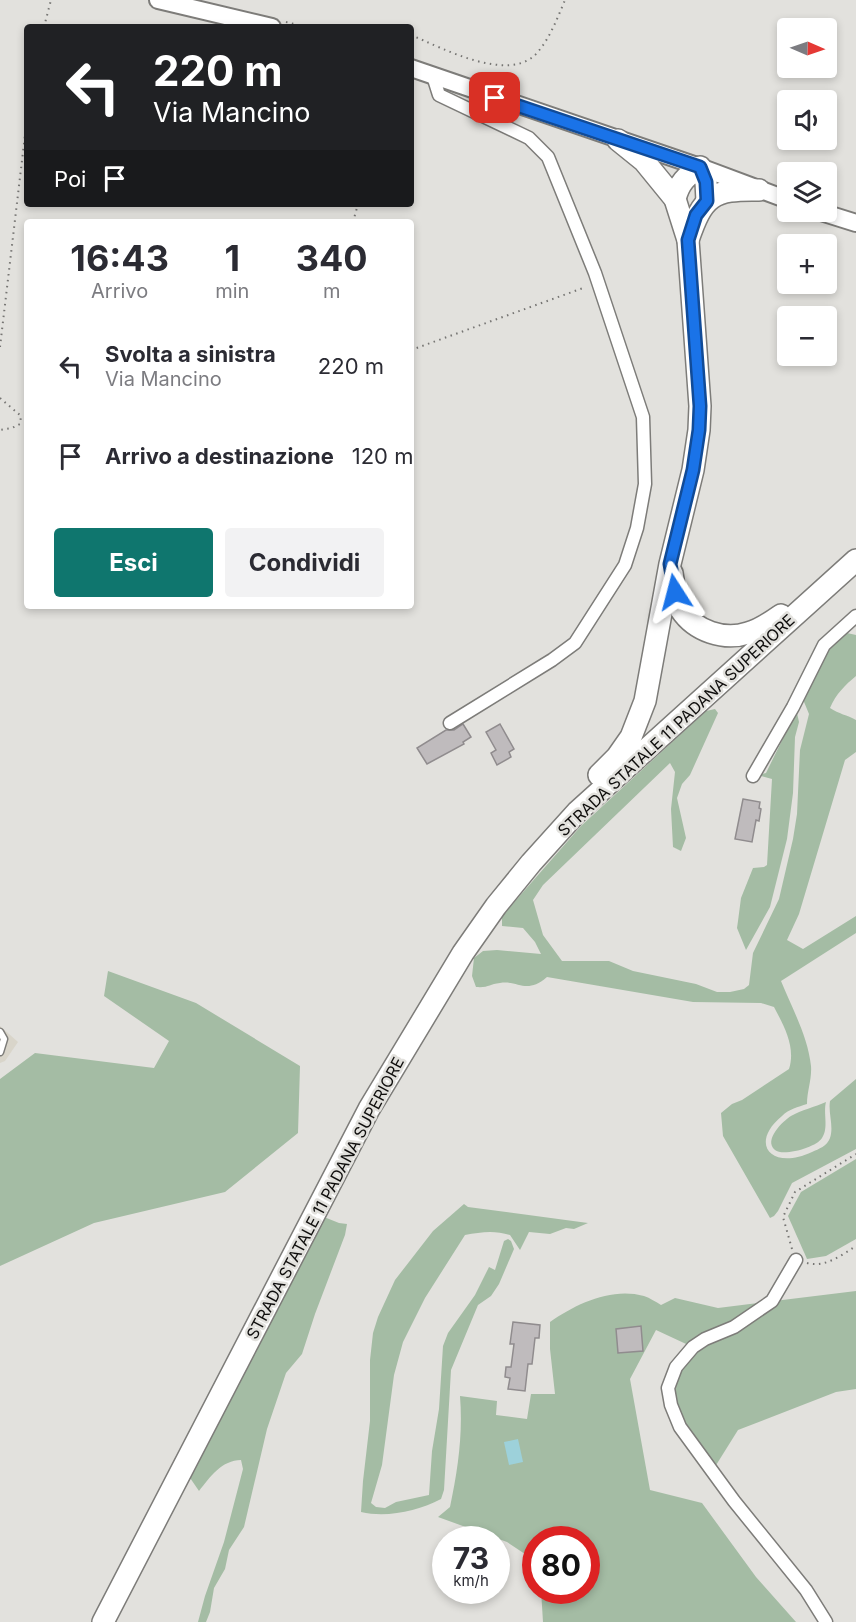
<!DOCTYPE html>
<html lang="it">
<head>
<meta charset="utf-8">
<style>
  :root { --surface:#fff; --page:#f2f2f3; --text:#2b2b33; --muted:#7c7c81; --accent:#0f766e }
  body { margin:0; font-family:Inter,sans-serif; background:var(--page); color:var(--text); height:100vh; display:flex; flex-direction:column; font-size:22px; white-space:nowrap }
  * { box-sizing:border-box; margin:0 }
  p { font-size:20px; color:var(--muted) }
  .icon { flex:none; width:33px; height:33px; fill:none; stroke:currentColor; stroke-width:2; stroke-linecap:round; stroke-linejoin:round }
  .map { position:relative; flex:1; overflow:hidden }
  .panel { position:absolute; left:24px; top:219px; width:390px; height:390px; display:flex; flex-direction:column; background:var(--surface); border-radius:6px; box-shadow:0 3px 9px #0003 }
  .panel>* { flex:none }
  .banner { position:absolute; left:24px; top:24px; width:390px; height:183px; border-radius:6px; box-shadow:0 3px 9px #0003; background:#202124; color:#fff; overflow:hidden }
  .needle { width:39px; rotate:92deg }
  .controls { position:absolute; left:777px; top:18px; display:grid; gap:12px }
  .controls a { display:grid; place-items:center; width:60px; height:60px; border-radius:6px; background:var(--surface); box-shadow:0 3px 9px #0003; font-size:30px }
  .speed { position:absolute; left:432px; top:1526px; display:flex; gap:12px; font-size:30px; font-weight:700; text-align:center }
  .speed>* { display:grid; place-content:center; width:78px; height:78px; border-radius:50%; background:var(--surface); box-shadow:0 3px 9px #0003; line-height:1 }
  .speed small { font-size:15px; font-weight:400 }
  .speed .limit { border:9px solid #d22; background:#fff; color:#111 }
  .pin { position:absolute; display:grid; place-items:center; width:51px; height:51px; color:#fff; margin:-26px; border-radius:12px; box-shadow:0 3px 9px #0006 }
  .me { position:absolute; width:66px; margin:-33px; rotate:351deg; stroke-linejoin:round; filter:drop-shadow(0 0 4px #0008) }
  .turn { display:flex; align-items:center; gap:21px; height:126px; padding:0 30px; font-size:27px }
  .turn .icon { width:78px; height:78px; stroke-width:2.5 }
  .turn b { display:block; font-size:42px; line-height:51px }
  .then { display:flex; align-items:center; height:57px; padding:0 30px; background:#0003; gap:12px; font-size:22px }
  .eta { display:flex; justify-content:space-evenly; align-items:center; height:102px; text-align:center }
  .eta b { font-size:36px; font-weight:700; line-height:42px }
  .button { display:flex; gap:12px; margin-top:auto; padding:12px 30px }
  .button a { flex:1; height:69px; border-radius:6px; background:var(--accent); color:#fff; font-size:24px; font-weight:700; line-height:69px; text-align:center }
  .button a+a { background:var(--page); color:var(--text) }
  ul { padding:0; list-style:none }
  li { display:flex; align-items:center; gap:18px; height:90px; padding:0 30px }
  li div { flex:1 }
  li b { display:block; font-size:22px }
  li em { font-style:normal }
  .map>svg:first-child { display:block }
</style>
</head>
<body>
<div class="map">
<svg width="856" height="1622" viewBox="0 0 856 1622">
  <rect width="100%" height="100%" fill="#e2e1dd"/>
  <!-- built -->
  <path fill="#d9d5ca" d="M0 1026 18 1042 5 1061 0 1063Z"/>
  <!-- green -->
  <g fill="#a4bca4">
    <path d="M847 633 856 635V676C845 685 836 694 830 708 839 714 847 715 856 720V752L845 760 799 914 787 940 803 949 856 916V933L781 981C792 1008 808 1037 811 1066 812 1079 807 1091 807 1104 798 1107 789 1109 782 1116 748 1144 772 1171 812 1152 819 1149 827 1146 830 1138 834 1126 828 1113 830 1101L856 1079V1149L792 1183 778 1211 774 1216 770 1218 723 1136 721 1113 732 1104 742 1100 789 1069C796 1047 784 1026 774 1007L761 1003 693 1002 547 977C526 995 519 980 500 983 489 984 489 988 476 987L472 976 474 958 483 951 497 950 541 954 535 942 523 928 502 926V916L581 826 706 711 715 709 718 713 690 775 682 784 677 798 686 838 681 851 673 847 671 809 675 772 670 763 543 885 533 900 543 935 562 961H609L633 971 696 984 717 992H730L744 989 749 985 753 953 779 899 793 839 797 814 800 750 809 714 802 697 827 650Z"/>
    <path d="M797 713 799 722 795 737 793 793 787 839 770 907 746 950 737 928 738 921 741 898 753 868 764 867 767 865 772 779 757 775 766 773 795 714Z"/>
    <path d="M108 971 196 1003 300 1066 298 1133 225 1192 94 1223 0 1266V1079L35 1053 154 1068 169 1041 104 996Z"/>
    <path d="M826 1102C823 1113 829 1128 822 1138 817 1147 783 1157 775 1150 763 1140 783 1121 791 1116 801 1110 815 1107 826 1102Z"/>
    <path d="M856 1159V1239L826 1256 807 1259 788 1216 801 1192Z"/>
    <path d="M464 1204 468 1207 588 1223 574 1229 566 1228 550 1234 529 1232 520 1250 510 1235C494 1230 481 1232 465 1235L425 1298 403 1342 394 1375 382 1465 371 1503 376 1507 385 1508 396 1502 429 1495 432 1451 439 1409 443 1346 448 1333 475 1295 489 1267 495 1270 504 1241 508 1239 511 1241 514 1249 499 1284 491 1296 478 1305 451 1370 444 1490 441 1499C418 1511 387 1518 361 1512L363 1481 370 1421V1360L373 1333 378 1317 395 1280 433 1231Z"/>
    <path d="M319 1215 339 1223 347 1224 345 1235 315 1314 302 1354 286 1373 267 1429 244 1527 229 1550 225 1569 214 1588 210 1612 206 1622H198L205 1596 224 1542 243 1469 241 1460C222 1460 210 1477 199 1491L186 1472Z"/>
    <path d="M856 1291V1389L836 1392 738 1430 713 1470C684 1427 651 1394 699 1350L656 1330 630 1379 650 1490 702 1503 756 1577 796 1622H543L541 1590H586V1539H536L535 1564 534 1560 507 1542 438 1517 450 1507C458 1470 463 1434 460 1396L497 1401 496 1415 527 1419 531 1394H555L550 1349V1322C576 1304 611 1287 644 1296 650 1298 656 1302 661 1305L675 1298 718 1308Z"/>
  </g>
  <!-- water -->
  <path fill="#9dd1da" d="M518 1439 523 1462 509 1465 504 1442Z"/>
  <!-- building -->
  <g fill="#bfbbbd" stroke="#908c8e" stroke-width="1.5">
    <path d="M463 724 471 737 463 742 464 744 427 764 417 748 446 730H454Z"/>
    <path d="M500 724 514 749 509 752 511 757 497 765 491 753 496 750 486 732Z"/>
    <path d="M743 799 760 802 759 808 761 809 759 821 756 820 752 842 735 839Z"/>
    <path d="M513 1322 540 1325 539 1338H535L532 1364H528L525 1391 508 1389 510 1378 505 1377 506 1367H511L514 1344H510Z"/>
    <path d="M641 1326 643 1351 618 1353 616 1329Z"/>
  </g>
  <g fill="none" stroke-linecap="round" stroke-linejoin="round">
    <defs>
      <path id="lane" d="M0 1032 4 1039 0 1052"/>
      <g id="street">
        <path d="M433 76 439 95 529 138 548 157 595 273 643 417 645 484 637 528 625 565 575 643 552 660 450 723"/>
        <path d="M753 776 793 707 824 645 856 616"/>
        <path d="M796 1260 772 1301 734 1327 705 1339 693 1347 676 1367 668 1388 671 1405 680 1427 734 1501 806 1590 826 1622"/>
      </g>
      <g id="secondary">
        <path d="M158 0 272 27"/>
        <path d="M411 68 700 167 788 200"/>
        <path d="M821 212 856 223"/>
      </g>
      <g id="highway">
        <path d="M675 199C679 183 686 176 700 167L706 182 707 201"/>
        <path d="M688 240C703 196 712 189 759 190"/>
        <path d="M672 573C674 585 675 599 681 610 695 631 724 641 748 633 760 630 771 622 781 615"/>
        <path d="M599 775 617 757 631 737 645 701 670 564 693 470 699 430 700 406 688 240 675 199 644 161 618 140"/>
        <path d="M103 1622 369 1109 463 953 496 906 531 863 577 812 856 560"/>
      </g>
    </defs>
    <!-- lane casing -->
    <use href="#lane" stroke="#7d7c79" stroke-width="9"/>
    <!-- street casing -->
    <use href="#street" stroke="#7d7c79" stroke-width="15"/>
    <!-- secondary casing -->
    <use href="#secondary" stroke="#7d7c79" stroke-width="20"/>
    <!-- highway casing -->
    <use href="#highway" stroke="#7d7c79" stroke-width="24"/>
    <!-- path -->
    <g stroke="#767573" stroke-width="2" stroke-dasharray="1.5 4.5" stroke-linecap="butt">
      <path d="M286 22 306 27"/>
      <path d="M44 27 51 0"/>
      <path d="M411 35C442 48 509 84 537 53 550 38 557 19 565 0"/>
      <path d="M353 222 358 204"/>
      <path d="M0 347 27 118"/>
      <path d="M411 350 586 287"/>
      <path d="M0 398 21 416 20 424 12 428 0 430"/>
      <path d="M792 1249 783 1217 795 1192 856 1154"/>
      <path d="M807 1263C825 1268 842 1255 856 1246"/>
    </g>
    <!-- lane -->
    <use href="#lane" stroke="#fff" stroke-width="6"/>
    <!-- street -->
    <use href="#street" stroke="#fff" stroke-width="12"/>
    <!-- secondary -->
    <use href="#secondary" stroke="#fff" stroke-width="16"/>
    <!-- highway -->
    <use href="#highway" stroke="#fff" stroke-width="21"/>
  </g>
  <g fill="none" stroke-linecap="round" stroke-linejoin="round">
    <defs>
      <path id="route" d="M495 98 700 167 706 182 707 201 696 215 688 240 700 406 699 430 693 470 670 564 675 592"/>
    </defs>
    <!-- route casing -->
    <use href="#route" stroke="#114b97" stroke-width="15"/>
    <!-- route -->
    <use href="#route" stroke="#1a73e8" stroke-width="10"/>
  </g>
  <g text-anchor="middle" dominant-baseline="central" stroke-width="5" stroke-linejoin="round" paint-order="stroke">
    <!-- street labels -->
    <g font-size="16" fill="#0f0e0d" stroke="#e2e1dd">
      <text transform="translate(676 725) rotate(-43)">STRADA STATALE 11 PADANA SUPERIORE</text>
      <text transform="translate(325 1198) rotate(-62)">STRADA STATALE 11 PADANA SUPERIORE</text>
    </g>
  </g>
</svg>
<div class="controls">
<a><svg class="needle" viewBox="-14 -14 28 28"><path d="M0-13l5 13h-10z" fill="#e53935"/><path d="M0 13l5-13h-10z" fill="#7c7c81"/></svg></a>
<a><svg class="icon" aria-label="sound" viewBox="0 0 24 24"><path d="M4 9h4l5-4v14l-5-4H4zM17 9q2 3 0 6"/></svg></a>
<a><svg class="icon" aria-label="layers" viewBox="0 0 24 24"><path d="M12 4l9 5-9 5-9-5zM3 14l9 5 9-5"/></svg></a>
<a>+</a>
<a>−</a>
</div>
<div class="speed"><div>73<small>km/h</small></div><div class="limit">80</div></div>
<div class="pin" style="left:495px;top:98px;background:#d93025"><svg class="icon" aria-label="arrive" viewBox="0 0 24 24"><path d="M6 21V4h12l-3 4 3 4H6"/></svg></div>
<svg class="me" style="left:675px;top:592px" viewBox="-20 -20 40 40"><path d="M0-17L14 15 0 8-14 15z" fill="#1a73e8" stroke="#fff" stroke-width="4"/></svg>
<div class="banner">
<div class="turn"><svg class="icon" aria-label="left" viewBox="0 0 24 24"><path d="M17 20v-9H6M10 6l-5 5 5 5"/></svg><div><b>220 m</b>Via Mancino</div></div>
<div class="then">Poi<svg class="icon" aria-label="arrive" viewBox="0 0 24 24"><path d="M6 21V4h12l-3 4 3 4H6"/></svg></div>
</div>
<section class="panel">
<div class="eta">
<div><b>16:43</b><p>Arrivo</p></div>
<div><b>1</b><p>min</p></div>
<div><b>340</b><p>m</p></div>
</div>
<ul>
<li><svg class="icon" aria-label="left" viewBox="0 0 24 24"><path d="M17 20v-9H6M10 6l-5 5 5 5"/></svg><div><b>Svolta a sinistra</b><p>Via Mancino</p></div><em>220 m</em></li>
<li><svg class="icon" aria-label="arrive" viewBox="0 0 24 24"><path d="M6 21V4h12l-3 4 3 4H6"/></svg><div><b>Arrivo a destinazione</b></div><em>120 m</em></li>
</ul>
<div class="button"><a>Esci</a><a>Condividi</a></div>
</section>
</div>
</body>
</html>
